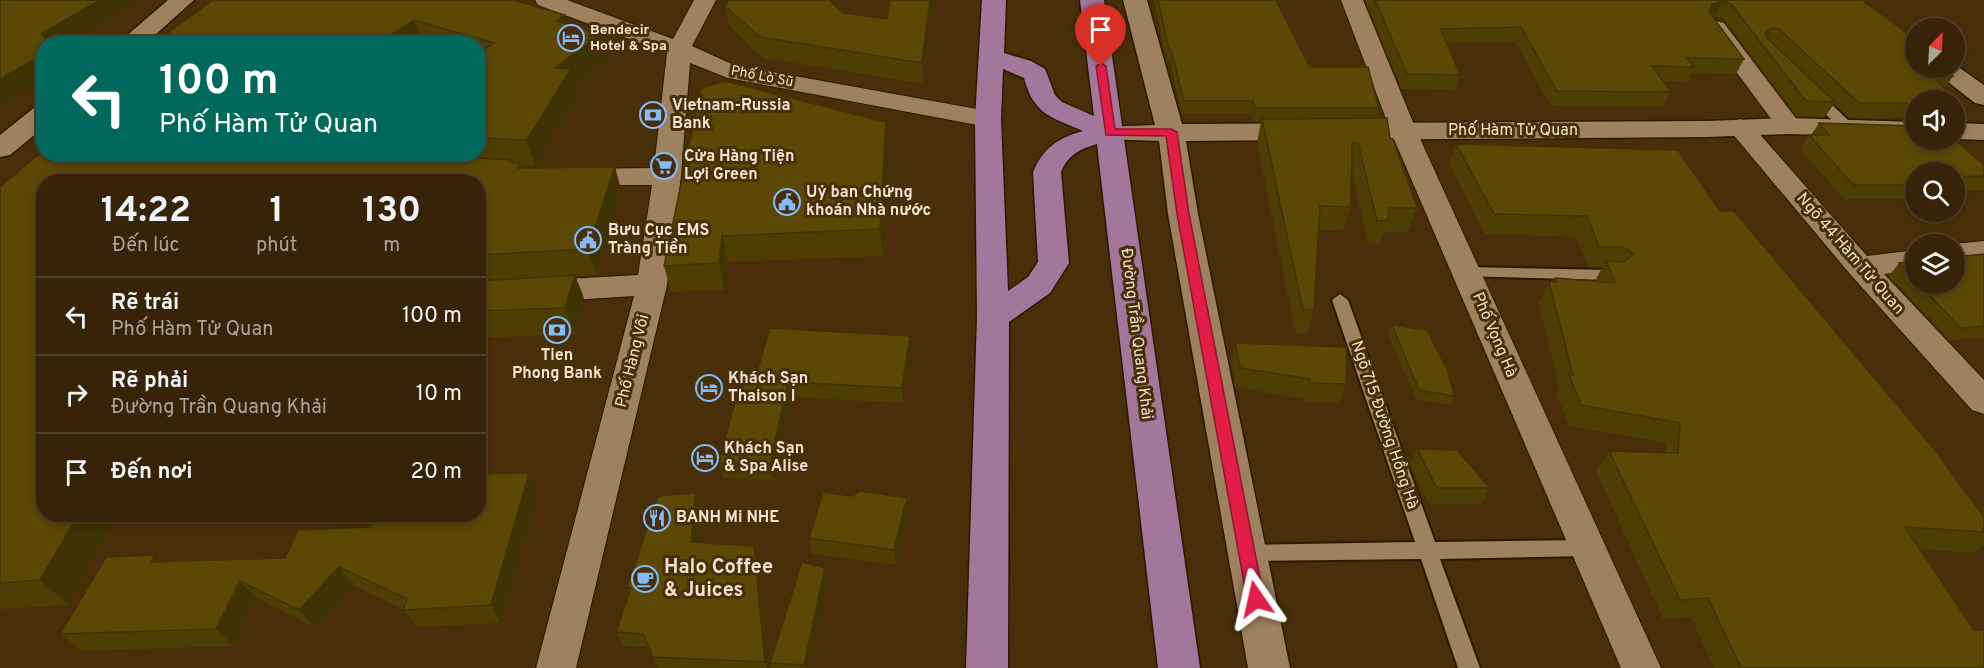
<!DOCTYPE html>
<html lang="vi">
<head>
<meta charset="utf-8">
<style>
  :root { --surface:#362308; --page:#3d2b12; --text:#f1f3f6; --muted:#aaa49c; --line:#504029 }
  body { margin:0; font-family:Overpass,sans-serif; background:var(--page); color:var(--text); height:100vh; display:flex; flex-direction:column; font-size:22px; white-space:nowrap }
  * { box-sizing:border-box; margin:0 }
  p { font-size:20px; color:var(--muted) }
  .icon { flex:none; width:33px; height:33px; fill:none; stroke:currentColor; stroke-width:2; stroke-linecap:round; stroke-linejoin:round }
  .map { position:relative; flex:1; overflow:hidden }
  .sheet { position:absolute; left:36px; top:174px; width:450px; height:348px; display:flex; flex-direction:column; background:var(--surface); border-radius:24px; box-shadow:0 3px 9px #0003,0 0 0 2px var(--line) }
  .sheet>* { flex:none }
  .hud { position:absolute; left:36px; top:36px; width:450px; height:126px; border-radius:24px; box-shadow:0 3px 9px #0003,0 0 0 2px var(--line); background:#00695c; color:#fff; overflow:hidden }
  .needle { width:39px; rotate:24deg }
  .fabs { position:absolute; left:1905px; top:18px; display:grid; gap:12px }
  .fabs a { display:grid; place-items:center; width:60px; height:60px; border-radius:50%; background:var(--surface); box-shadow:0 3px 9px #0003,0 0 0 2px var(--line); font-size:30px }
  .pin { position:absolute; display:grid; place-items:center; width:51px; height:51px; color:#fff; margin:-62px -26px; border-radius:50% 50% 50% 0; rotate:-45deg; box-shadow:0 0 6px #0007 }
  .pin .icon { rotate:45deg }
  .me { position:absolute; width:66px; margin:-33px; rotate:349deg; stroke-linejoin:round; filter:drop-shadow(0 0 4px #0008) }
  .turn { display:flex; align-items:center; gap:21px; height:126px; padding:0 24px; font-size:27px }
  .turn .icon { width:78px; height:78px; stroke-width:2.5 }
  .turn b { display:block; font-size:42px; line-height:51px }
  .eta { display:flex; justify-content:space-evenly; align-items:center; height:102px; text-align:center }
  .eta b { font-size:36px; font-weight:700; line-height:42px }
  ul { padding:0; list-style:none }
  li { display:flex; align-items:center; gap:18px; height:78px; padding:0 24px; border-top:2px solid var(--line) }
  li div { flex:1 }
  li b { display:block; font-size:22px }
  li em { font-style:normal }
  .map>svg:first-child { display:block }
</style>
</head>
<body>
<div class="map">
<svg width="1984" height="668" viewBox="0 0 1984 668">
  <rect width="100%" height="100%" fill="#482f0a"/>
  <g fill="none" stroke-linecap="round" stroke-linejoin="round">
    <defs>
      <g id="lane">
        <path d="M1814 91 1819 92 1853 125V131H1843L1809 98V92Z"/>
        <path d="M1467 267 1612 270 1620 275 1612 280 1461 276 1459 272 1461 268Z"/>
        <path d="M1340 294 1348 300 1435 542 1587 540 1594 542 1597 548 1594 554 1587 556 1440 559 1480 668H1458L1421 559 1247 561 1240 559 1237 553 1240 547 1247 545 1415 542 1332 300Z"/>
      </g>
      <g id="street">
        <path d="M535 0H567L673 39 694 0H716L692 46 734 65 988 111 997 114 1001 119 997 124 988 127 728 78 690 63 681 176 667 285 576 668H536L634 296 478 306V284L638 275 652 185H575L565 183 561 177 565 171 575 169 654 168 667 53 538 5Z"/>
        <path d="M1341 0H1363L1417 132 1661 668H1621L1391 132Z"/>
        <path d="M1716 21 1724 23 1798 121 1802 126 1798 131 1789 134 1780 131 1704 28 1708 23Z"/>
        <path d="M1740 119 1749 122 1867 256 1916 250V270L1884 274 1984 380V414L1972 410 1850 274 1731 132 1727 127 1731 122Z"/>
        <path d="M1984 241V261L1954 264 1953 244Z"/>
      </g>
      <g id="secondary">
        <path d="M168 0H194L145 44H117Z"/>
        <path d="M1123 0H1147L1182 124 1707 121 1789 118 1916 122V138L1789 134 1707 137 1186 141 1198 214 1290 668H1248L1168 214 1159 141 1100 139 1096 133 1100 127 1155 125Z"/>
        <path d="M1954 64 1984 85V105L1975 103 1930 68H1954Z"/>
        <path d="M44 105V127L10 155 0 157V135L35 107Z"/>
        <path d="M1954 123 1984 124V140L1954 139Z"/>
      </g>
      <path id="primary" d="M982 0H1006L1004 53 1031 61 1045 69 1055 95 1062 102 1094 116 1080 0H1104L1200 668H1158L1097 144C1080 149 1068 155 1061 172L1069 263 1050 293 1009 322 1008 668H966L977 317 975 119ZM1003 69 1024 78C1034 115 1051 117 1083 131 1058 138 1043 148 1033 172L1038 262 1028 277 1008 291 1001 119Z"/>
    </defs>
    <!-- lane casing -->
    <use href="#lane" stroke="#2a1800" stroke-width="4"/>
    <!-- street casing -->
    <use href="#street" stroke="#2a1800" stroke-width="2"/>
    <!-- secondary casing -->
    <use href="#secondary" stroke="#2a1800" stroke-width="3"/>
    <!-- primary casing -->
    <use href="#primary" stroke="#2a1800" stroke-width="3"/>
    <!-- lane -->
    <use href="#lane" fill="#9e815e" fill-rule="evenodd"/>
    <!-- street -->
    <use href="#street" fill="#9e815e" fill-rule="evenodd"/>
    <!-- secondary -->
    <use href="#secondary" fill="#9e815e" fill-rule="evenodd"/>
    <!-- primary -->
    <use href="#primary" fill="#a3779c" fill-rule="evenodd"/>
  </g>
  <!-- wall -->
  <g fill="#4d3e03">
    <path d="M213 0 565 15 567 24 601 34 608 59 576 84 579 94 536 166 521 165 522 168 622 193 597 275 575 276 585 301 575 334 478 338V182H44V514H119L69 605 0 609V187L44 154H478V44H153Z"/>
    <path d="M890 0H933L923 84 763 58 729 26 725 6 843 13 887 19Z"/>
    <path d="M1154 0H1276L1310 67 1379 108 1375 118 1390 138 1417 208 1408 232H1384L1380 244 1369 245 1351 169V207L1343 230H1318L1314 309 1307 333 1296 334 1257 143 1261 121H1252L1251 114H1182L1170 62 1167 63Z"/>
    <path d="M1365 0H1862L1953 76 1945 88 1961 103 1954 112V100H1916V118H1849L1834 104 1825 117 1797 116 1724 19 1715 16H1712L1744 59 1736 74 1691 73 1686 82 1663 81 1671 92 1663 107 1551 106 1515 42 1447 43 1460 75 1455 90 1402 89Z"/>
    <path d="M886 122 888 148 883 256 728 262 725 290 671 292 664 266Z"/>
    <path d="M1819 123 1984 165V190L1954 191V172H1916V199H1844L1800 149 1809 135H1811Z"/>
    <path d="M1456 144 1720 211 1984 517V544L1973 553 1920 549 1984 668H1714L1691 617 1663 619 1596 471 1609 451 1665 452 1666 443 1569 426 1557 396 1560 391 1539 303 1549 282H1553L1556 278 1595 281 1602 268 1589 267 1576 237 1485 234 1449 164Z"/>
    <path d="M1984 254V338L1950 340 1889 276 1899 263 1916 261V284H1954Z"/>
    <path d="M1392 325 1454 396 1450 405 1416 399 1388 334Z"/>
    <path d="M910 336 911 351 903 403 791 397 773 480 723 478 719 463 754 381Z"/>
    <path d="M1235 343 1346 384 1339 403 1304 402V399L1235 387 1231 363Z"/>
    <path d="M1417 449 1490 488 1481 504H1429L1410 465Z"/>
    <path d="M539 492 501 623 416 627 403 609 353 585 314 627 256 598 233 646 81 651 60 634 161 562 285 558 370 527Z"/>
    <path d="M701 507 697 542 754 546 758 560 768 668H658L649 647 623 646 616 632 629 593 627 588Z"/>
    <path d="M909 514 896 565 812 554 809 538Z"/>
    <path d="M825 568 828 582 809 668H771L770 663Z"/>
  </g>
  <!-- shaded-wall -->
  <g fill="#3f3203">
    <path d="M100 0H140L66 44H48L41 34Z"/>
    <path d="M930 0H933L923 84 922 63Z"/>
    <path d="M1722 1 1715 16 1704 19 1712 4Z"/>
    <path d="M565 15 572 40 556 21Z"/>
    <path d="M414 20 424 44H377Z"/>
    <path d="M1772 28 1764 42 1765 33Z"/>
    <path d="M601 34 608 59 576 84 579 94 536 166 527 140 555 68Z"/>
    <path d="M44 54V79L0 105V79Z"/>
    <path d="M886 122 888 148 883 256 880 229Z"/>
    <path d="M615 167 622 193 597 275 588 249Z"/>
    <path d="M722 236 728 262 725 290 719 263Z"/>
    <path d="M575 275 585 301 575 334 565 308Z"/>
    <path d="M910 336 911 351 903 403 902 388Z"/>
    <path d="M788 382 791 397 773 480 770 465Z"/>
    <path d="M529 473 539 492 501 623 491 605Z"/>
    <path d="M696 493 701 507 696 556 691 542Z"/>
    <path d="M907 498 909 514 896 565 894 550Z"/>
    <path d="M79 514H119L69 605 40 580Z"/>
    <path d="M754 546 758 560 768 668H767L765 662Z"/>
    <path d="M155 555 172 573 151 562Z"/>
    <path d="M339 567 353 585 314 627 299 610Z"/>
    <path d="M825 568 828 582 809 668H805L804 665Z"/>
    <path d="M240 581 256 598 233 646 216 629Z"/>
  </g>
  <!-- building -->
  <g fill="#5a4804" stroke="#3f3203" stroke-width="1.5">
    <path d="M0 0H100L41 34 51 44H44V54L0 79Z"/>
    <path d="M213 0H514L565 15 556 21 601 34 555 68 571 69 527 140 478 138V53L494 43 414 20 377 44H153Z"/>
    <path d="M729 0H829L843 13 887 19 890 0H930L922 63 760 37 725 6Z"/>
    <path d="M1158 0H1276L1310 67H1368L1379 108H1255L1253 101H1184L1171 50H1169Z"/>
    <path d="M1375 0H1862L1903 30 1916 42V68H1944L1953 76H1932L1961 103H1954V100H1916V103H1859L1779 29 1772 28 1765 33 1767 38 1835 102 1806 101 1731 4 1722 1 1712 4 1709 12 1744 59 1687 58 1694 67 1652 66 1671 92 1557 91 1521 27 1441 29 1460 75 1407 74Z"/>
    <path d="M725 81 886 122 880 229 722 236 719 263 664 266 701 88Z"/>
    <path d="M1387 118 1390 138 1393 139 1417 208H1389L1388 220 1377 221 1358 143H1352L1351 207 1320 206 1314 309 1303 310 1262 119Z"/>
    <path d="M1819 123 1916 126V140L1954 139 1984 165V176L1954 177V172H1916V185H1853L1809 135H1829Z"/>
    <path d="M1456 144 1678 150 1720 211H1734L1934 449 1984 517V532L1905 527 1974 630H1984V668H1741L1708 598 1680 600 1609 451 1678 453 1680 423 1581 405 1569 375H1573L1549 282H1557L1556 278 1615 283 1606 261 1623 262 1634 254 1623 247H1599L1587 216 1494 214Z"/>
    <path d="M44 150V154H449L457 157 514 160 512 163H520L518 168 615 167 588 249 478 255V182H44V514H79L40 580 0 583V187Z"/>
    <path d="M1984 254V326L1961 328 1918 284H1954V257Z"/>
    <path d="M1916 261V280L1899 263Z"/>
    <path d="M575 275 565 308 478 311V281Z"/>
    <path d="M1392 325 1427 330 1448 371 1454 396 1419 390Z"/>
    <path d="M770 328 910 336 902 388 788 382 770 465 719 463 740 381H754Z"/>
    <path d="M1235 343 1347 347 1346 384 1310 383V379L1240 368Z"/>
    <path d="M1417 449 1457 450 1490 488H1437Z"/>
    <path d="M529 473 491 605 403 610 407 599 339 567 299 610 240 581 216 629 60 634 106 557 155 555 151 562 285 558 298 530 370 527 377 514H478V474Z"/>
    <path d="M860 491 907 498 894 550 809 538 823 492 851 496Z"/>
    <path d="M696 493 691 542 754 546 765 662 653 657 643 634 616 632 631 588H627L658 496Z"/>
    <path d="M802 562 825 568 804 665 770 663Z"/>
  </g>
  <!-- route -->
  <path fill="#e11d48" stroke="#92132f" stroke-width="1.5" d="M1101 63 1106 66 1115 129H1171L1177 132 1189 214 1264 599 1262 605 1256 607 1250 605 1247 599 1177 214 1166 136 1106 135 1096 66Z"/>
  <!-- icons -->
  <defs>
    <symbol id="hotel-ring" viewBox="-11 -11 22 22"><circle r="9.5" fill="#482f0a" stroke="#84bcfb" stroke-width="1.5"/><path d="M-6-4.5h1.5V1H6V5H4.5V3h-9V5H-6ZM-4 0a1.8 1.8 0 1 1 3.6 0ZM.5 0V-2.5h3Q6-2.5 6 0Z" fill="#84bcfb"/></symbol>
    <symbol id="bank-ring" viewBox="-11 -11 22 22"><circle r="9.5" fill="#482f0a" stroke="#84bcfb" stroke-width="1.5"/><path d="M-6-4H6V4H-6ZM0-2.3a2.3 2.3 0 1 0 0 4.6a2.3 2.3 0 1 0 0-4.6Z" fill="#84bcfb"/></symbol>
    <symbol id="supermarket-ring" viewBox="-11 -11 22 22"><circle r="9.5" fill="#482f0a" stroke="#84bcfb" stroke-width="1.5"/><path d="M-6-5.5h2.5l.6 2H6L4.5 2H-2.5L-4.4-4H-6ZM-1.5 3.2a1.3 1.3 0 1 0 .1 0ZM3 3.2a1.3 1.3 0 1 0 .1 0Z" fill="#84bcfb"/></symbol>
    <symbol id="civic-ring" viewBox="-11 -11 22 22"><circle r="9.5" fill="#482f0a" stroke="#84bcfb" stroke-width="1.5"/><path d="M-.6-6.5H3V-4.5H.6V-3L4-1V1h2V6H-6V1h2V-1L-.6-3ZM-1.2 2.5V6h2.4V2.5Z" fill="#84bcfb"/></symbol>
    <symbol id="restaurant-ring" viewBox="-11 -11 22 22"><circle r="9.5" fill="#482f0a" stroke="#84bcfb" stroke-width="1.5"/><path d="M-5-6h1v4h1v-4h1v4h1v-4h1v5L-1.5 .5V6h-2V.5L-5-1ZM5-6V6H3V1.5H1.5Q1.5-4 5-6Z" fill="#84bcfb"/></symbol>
    <symbol id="cafe-ring" viewBox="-11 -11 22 22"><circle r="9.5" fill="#482f0a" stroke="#84bcfb" stroke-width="1.5"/><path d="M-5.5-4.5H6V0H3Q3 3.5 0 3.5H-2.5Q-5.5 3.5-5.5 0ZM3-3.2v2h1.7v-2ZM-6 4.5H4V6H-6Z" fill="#84bcfb"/></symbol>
  </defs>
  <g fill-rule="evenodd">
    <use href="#hotel-ring" x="556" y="23" width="30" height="30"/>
    <use href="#bank-ring" x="638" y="100" width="30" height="30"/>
    <use href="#supermarket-ring" x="649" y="151" width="30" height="30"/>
    <use href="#civic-ring" x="772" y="187" width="30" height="30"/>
    <use href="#civic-ring" x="573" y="225" width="30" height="30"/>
    <use href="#bank-ring" x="542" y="315" width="30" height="30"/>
    <use href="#hotel-ring" x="694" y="373" width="30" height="30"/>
    <use href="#hotel-ring" x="690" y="443" width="30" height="30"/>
    <use href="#restaurant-ring" x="642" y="503" width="30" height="30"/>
    <use href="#cafe-ring" x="630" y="564" width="30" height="30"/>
  </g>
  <g text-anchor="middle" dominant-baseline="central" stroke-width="6" stroke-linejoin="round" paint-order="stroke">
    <!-- far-poi labels -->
    <g font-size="14" font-weight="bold" fill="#f2e2cf" stroke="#482f0a" text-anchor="start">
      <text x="590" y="30">Bendecir<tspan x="590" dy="16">Hotel &amp; Spa</tspan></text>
    </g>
    <!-- far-street labels -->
    <g font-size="14" fill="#f2e2cf" stroke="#482f0a">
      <text transform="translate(762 77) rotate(11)">Phố Lò Sũ</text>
    </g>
    <!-- poi labels -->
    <g font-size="16" font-weight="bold" fill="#f2e2cf" stroke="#482f0a" text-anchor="start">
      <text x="672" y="106">Vietnam-Russia<tspan x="672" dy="18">Bank</tspan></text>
      <text x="684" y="157">Cửa Hàng Tiện<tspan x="684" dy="18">Lợi Green</tspan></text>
      <text x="806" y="193">Uỷ ban Chứng<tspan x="806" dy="18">khoán Nhà nước</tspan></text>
      <text x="608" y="231">Bưu Cục EMS<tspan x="608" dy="18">Tràng Tiền</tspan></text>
      <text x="557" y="356" text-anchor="middle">Tien<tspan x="557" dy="18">Phong Bank</tspan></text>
      <text x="728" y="379">Khách Sạn<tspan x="728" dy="18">Thaison I</tspan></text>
      <text x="724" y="449">Khách Sạn<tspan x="724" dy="18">&amp; Spa Alise</tspan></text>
      <text x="676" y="518">BANH Mi NHE</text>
    </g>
    <!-- street labels -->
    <g font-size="16" fill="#f2e2cf" stroke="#482f0a">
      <text x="1513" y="131">Phố Hàm Tử Quan</text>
      <text transform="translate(1850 254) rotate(49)">Ngõ 44 Hàm Tử Quan</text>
      <text transform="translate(1136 334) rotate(83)">Đường Trần Quang Khải</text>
      <text transform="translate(1494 335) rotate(67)">Phố Vọng Hà</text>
      <text transform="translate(633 361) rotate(-76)">Phố Hàng Vôi</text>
      <text transform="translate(1384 425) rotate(71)">Ngõ 715 Đường Hồng Hà</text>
    </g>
    <!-- near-poi labels -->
    <g font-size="20" font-weight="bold" fill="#f2e2cf" stroke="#482f0a" text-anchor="start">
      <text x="664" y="568">Halo Coffee<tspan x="664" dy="23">&amp; Juices</tspan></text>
    </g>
  </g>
</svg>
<div class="fabs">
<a><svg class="needle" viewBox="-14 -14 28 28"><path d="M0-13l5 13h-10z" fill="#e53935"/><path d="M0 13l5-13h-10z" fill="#aaa49c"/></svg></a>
<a><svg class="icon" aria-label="sound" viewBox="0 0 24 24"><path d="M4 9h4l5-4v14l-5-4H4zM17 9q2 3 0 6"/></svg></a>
<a><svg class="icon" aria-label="search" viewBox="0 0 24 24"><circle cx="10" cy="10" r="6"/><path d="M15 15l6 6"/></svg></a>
<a><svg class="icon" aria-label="layers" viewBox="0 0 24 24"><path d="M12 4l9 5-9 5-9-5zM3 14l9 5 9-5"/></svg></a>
</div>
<div class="pin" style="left:1101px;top:66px;background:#d93025"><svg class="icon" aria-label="arrive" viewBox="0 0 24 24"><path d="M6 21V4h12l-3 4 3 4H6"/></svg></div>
<svg class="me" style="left:1256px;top:599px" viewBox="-20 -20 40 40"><path d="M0-17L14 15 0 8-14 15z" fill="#e11d48" stroke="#fff" stroke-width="4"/></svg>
<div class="hud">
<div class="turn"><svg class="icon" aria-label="left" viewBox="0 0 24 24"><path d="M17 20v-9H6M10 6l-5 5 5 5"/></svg><div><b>100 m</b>Phố Hàm Tử Quan</div></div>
</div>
<section class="sheet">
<div class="eta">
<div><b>14:22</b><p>Đến lúc</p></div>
<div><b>1</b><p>phút</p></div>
<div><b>130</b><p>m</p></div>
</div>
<ul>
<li><svg class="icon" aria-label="left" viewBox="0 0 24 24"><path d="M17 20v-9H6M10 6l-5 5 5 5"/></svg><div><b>Rẽ trái</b><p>Phố Hàm Tử Quan</p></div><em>100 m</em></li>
<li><svg class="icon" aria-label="right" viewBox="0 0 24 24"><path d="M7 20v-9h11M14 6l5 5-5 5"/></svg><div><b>Rẽ phải</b><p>Đường Trần Quang Khải</p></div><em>10 m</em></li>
<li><svg class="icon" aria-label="arrive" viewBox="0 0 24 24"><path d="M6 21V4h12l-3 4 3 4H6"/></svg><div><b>Đến nơi</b></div><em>20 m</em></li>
</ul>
</section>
</div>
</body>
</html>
